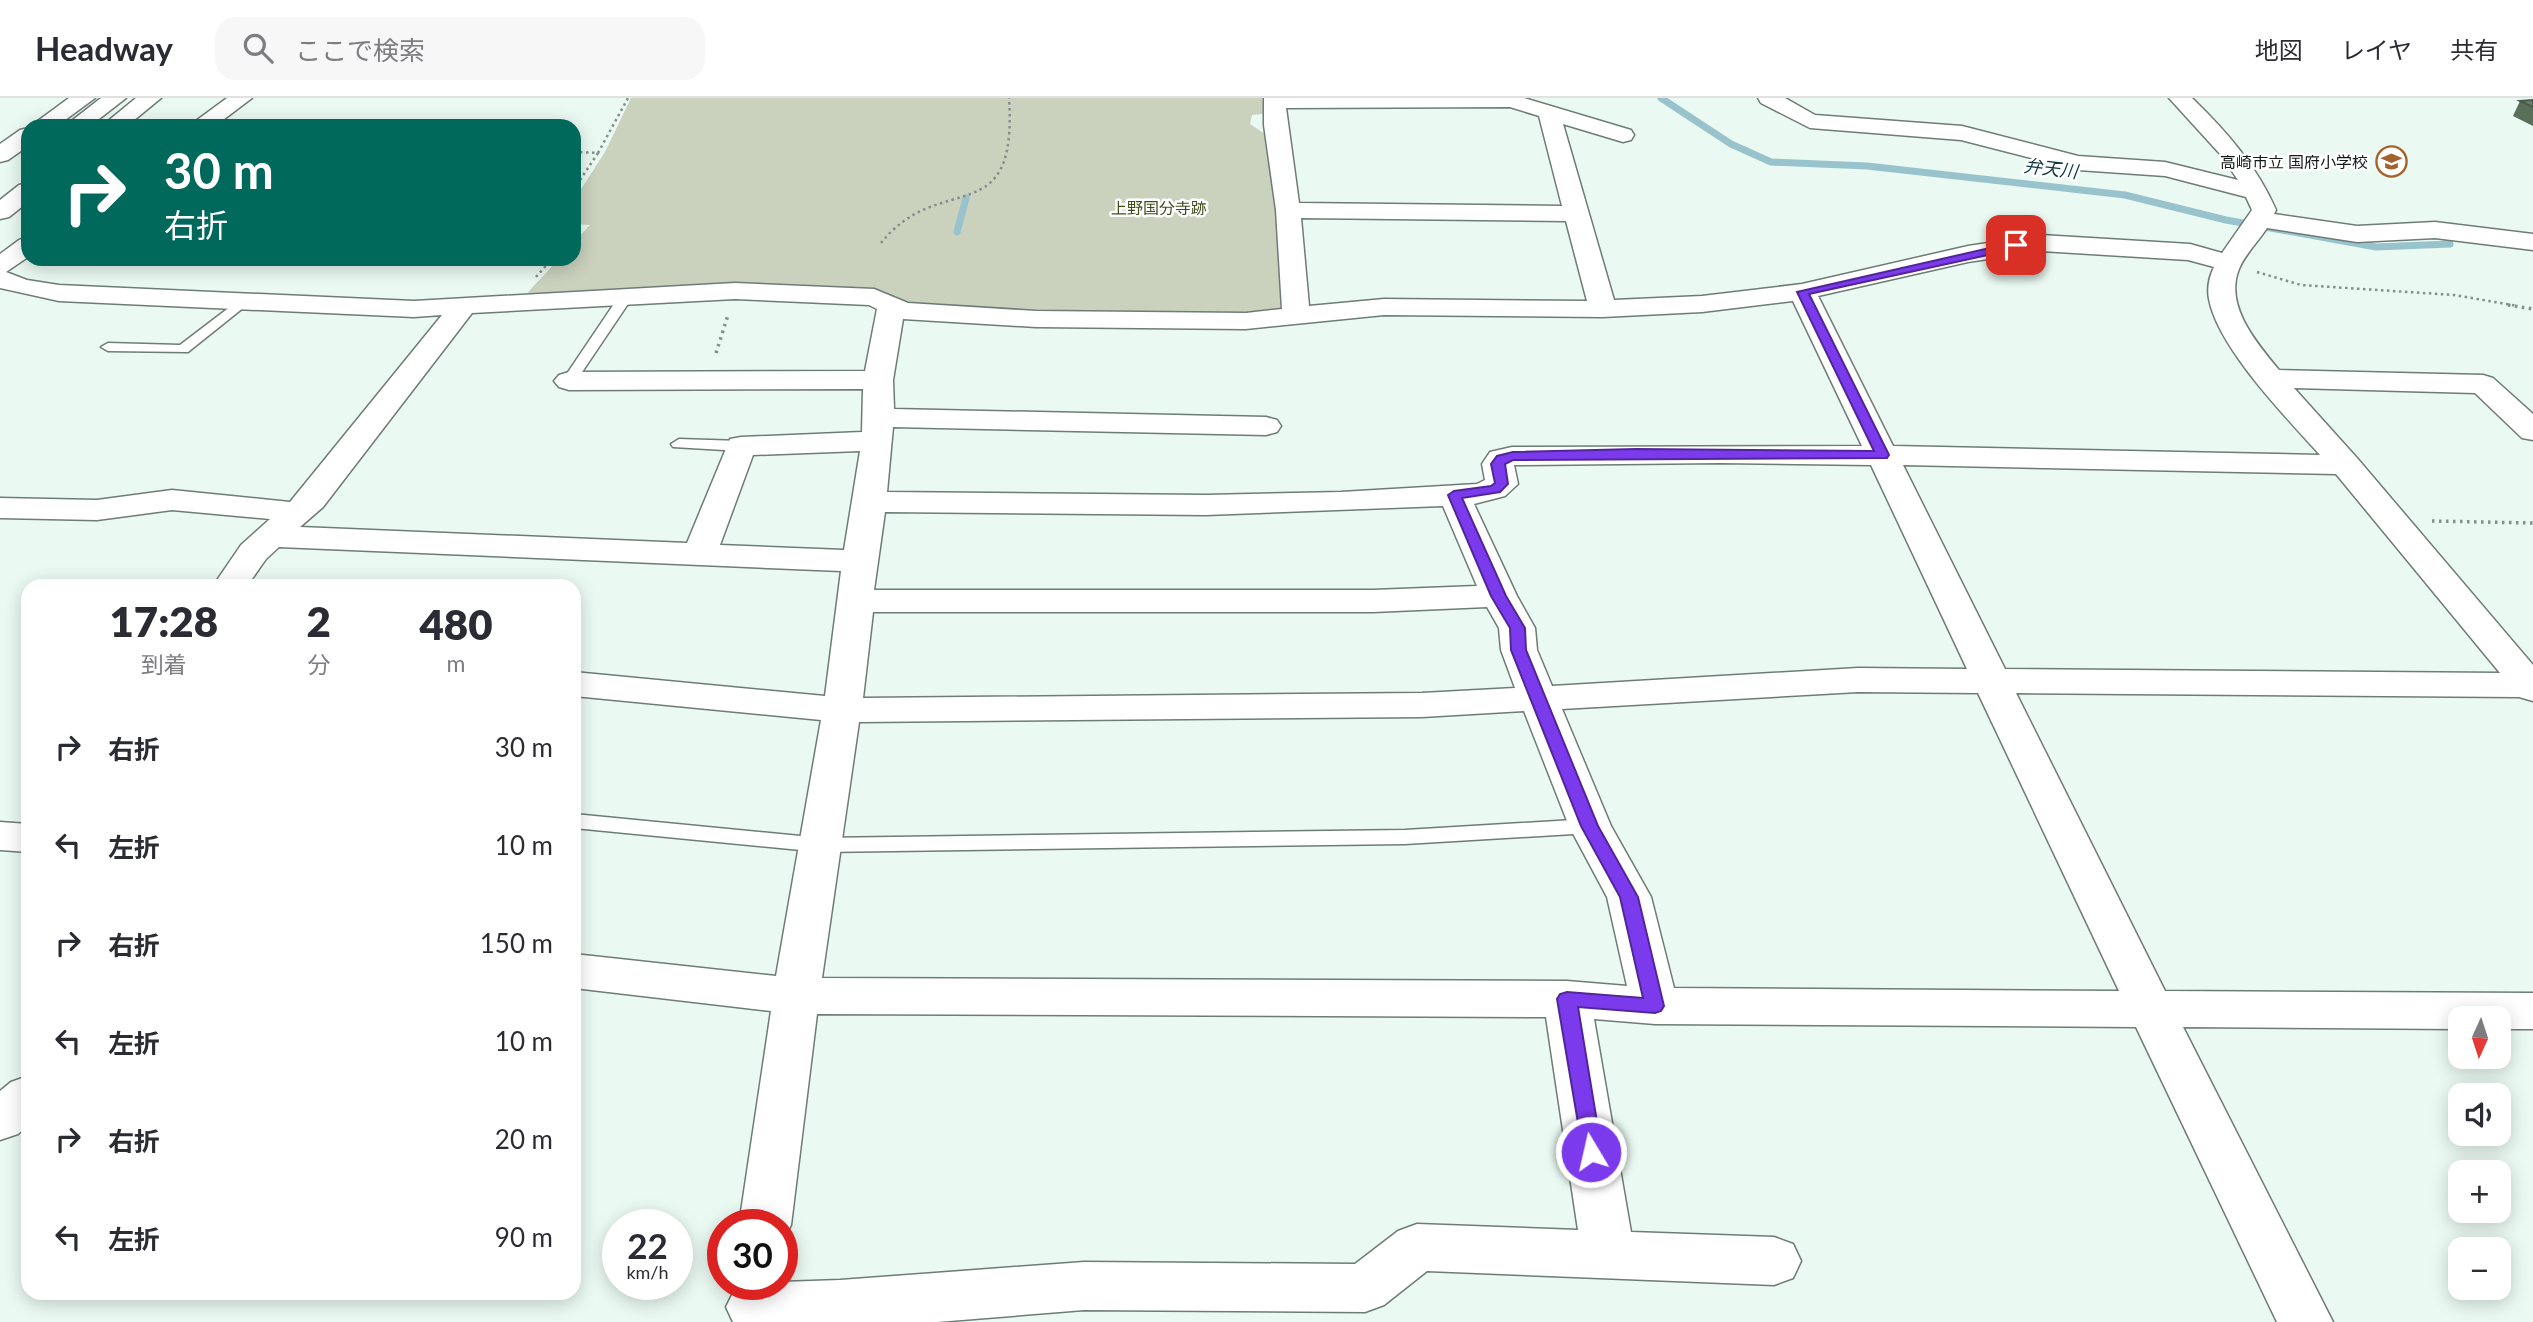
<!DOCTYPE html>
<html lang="ja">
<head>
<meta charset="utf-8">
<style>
  :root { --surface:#fff; --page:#f7f7f7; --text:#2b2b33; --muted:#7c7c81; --line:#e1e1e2 }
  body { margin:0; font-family:Lato,"Noto Sans JP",sans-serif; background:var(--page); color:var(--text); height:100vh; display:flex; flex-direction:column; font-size:26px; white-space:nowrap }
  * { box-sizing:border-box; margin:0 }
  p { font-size:23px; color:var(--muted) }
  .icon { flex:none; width:38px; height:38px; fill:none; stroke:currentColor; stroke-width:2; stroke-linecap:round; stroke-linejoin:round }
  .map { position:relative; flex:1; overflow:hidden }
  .panel { position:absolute; left:21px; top:481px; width:560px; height:721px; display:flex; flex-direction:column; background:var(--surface); border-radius:21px; box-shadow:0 4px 18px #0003 }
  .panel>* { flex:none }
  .guide { position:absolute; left:21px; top:21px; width:560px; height:147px; border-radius:21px; box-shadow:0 4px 18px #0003; background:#00695c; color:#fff; overflow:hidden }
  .needle { width:46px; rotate:183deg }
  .buttons { position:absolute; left:2448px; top:908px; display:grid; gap:14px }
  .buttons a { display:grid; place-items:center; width:63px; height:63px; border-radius:14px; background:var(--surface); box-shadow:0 4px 18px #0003; font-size:35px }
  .speed { position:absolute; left:602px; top:1111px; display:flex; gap:14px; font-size:35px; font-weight:700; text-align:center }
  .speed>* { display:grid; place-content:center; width:91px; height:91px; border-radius:50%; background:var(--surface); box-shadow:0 4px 18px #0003; line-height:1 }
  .speed small { font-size:18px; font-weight:400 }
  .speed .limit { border:10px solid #d22; background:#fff; color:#111 }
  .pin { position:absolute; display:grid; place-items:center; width:60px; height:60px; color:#fff; margin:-30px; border-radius:14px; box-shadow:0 4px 10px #0006 }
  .me { position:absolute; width:77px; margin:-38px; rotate:351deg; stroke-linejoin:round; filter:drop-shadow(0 0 5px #0008) }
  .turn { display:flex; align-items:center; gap:24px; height:147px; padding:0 28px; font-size:32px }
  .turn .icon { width:91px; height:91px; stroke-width:2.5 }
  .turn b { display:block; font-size:49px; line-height:60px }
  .eta { display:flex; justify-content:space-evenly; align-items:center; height:119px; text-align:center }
  .eta b { font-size:42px; font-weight:800; line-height:49px }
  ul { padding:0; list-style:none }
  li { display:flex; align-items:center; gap:21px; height:98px; padding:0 28px }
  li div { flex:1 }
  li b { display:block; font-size:26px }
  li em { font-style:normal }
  header { display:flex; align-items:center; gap:42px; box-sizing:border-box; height:98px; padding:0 35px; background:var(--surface); border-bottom:2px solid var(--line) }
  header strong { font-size:33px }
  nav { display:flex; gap:38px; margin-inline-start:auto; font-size:24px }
  .search { width:490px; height:63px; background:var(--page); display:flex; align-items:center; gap:18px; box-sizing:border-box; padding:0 24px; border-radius:21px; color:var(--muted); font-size:26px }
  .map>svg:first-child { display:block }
</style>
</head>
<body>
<header>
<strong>Headway</strong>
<div class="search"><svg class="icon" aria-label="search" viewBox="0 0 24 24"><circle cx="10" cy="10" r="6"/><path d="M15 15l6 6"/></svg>ここで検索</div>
<nav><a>地図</a><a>レイヤ</a><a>共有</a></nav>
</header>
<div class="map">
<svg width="2533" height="1224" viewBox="0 0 2533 1224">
  <rect width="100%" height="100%" fill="#eaf9f2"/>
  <!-- green -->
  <path fill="#cad1bd" d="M631 0H1269L1271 15 1252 17 1250 26 1268 38 1284 113 1283 213 1271 218 1038 217 915 207 896 200 864 195 532 199 528 194 559 161H574V144L590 127 574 126V102L605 54Z"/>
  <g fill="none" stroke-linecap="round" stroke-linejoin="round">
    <!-- stream -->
    <g stroke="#98c3cc" stroke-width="7">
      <path d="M1661 0 1731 46 1771 64 1867 68 2125 97 2226 122 2376 149 2450 146"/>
      <path d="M957 134 966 100"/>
    </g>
    <defs>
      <g id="service">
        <path d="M627 193 634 197 576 283 569 287 564 286 562 283 622 194Z"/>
        <path d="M243 199 248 200V206L188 254 108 253 101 249 108 245 180 247Z"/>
        <path d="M679 341 741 343 749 348 741 353 673 349 671 346Z"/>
        <path d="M574 716 821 740 1405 732 1590 721 1597 723 1600 728 1597 733 1590 735 1405 746 821 754 574 730Z"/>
      </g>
      <g id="minor">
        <path d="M227 0H252L215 28H189Z"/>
        <path d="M1264 0H1524L1631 32 1634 37 1631 42 1623 44 1563 26 1614 202 1702 198 1802 186 1968 148 2041 137 2190 146 2222 155 2252 112 2246 99 2165 78 2078 72 1961 42 1810 30 1761 5 1758 0H1785L1815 17 1962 28 2078 58 2165 64 2238 82 2220 56 2169 0H2192C2226 33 2257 68 2276 112L2274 116 2357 128 2435 124 2533 136V152L2435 140 2357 144 2267 130C2258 144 2245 156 2239 171 2224 208 2257 245 2279 272L2483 277 2493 280 2533 316V342L2522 340 2475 295 2294 290 2357 360 2533 567V603L2519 599 2016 595 2165 893 2533 895V931H2499V920H2460V931L2183 929 2333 1224H2277L2136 929 1655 926 1594 921 1631 1134 1774 1139 1793 1146 1801 1163 1793 1180 1774 1187 1427 1173 1384 1207 1365 1214 1084 1212 937 1224H733L726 1209 735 1191 748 1186H782V1184L840 1182 1084 1164 1355 1166 1398 1133 1417 1126 1578 1132 1546 919 817 916 791 1127 782 1144V1127H739L771 913 574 890V856L776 878 821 622 574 598V574L825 598 841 473 279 449 266 461 247 488H213L241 447 270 421 172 412 97 422 0 420V400L97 402 172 392 290 404 442 217 414 219 59 203 0 190V156L19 142 28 139V159L6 174 27 182 59 187 414 203 735 185 874 191 908 205 1036 213 1246 215 1282 211 1276 112 1264 27ZM1510 9 1539 18 1562 108 1299 105 1286 10ZM1301 120 1566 123 1587 203 1384 201 1309 208ZM2041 153 2188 162 2214 169C2209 179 2207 191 2209 201 2218 250 2287 320 2320 357L1893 348 1818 198 1968 164ZM735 201 869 207 877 211 865 273 569 274 559 277 554 283 559 289 569 292 863 291 862 334 741 339 730 341 687 445 300 429 323 409 472 215ZM1793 203 1862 348 1512 349 1490 354 1482 366 1485 382 1477 386 1341 394 1206 397 887 394 893 329 1266 337 1277 334 1281 328 1277 322 1266 319 894 311 893 282 903 221 1036 229 1246 231 1384 217 1603 219 1702 214ZM860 353 844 452 720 447 753 357ZM1720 365 1871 367 1967 571 1858 570 1552 588 1537 552 1535 530 1517 498 1474 406 1505 398 1518 386 1514 367ZM1903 367 2336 376 2500 575 2005 571ZM1443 408 1477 488 1373 492H874L885 414 1206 417ZM1487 509 1499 530 1501 552 1515 590 1422 595 863 600 873 514H1373ZM1858 594 1978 595 2119 893 1674 890 1651 799 1611 728 1562 611ZM1524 613 1569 728 1607 799 1627 888 1567 883 822 880 859 624 1422 619Z"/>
        <path d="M0 724 28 726V754L0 752Z"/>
        <path d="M28 978V1027L18 1036 0 1042V993L11 984Z"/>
      </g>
      <g id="tertiary">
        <path d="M69 0H95L57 28H31Z"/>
        <path d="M28 30V48L8 62 0 64V46L20 32Z"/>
      </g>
      <g id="motorway">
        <path d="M101 0H126L90 28H65Z"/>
        <path d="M136 0H161L127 28H102Z"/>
        <path d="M28 85V104L9 119 0 121V102L19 87Z"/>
      </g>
    </defs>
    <!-- service casing -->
    <use href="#service" stroke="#6e7c76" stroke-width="3"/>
    <!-- minor casing -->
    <use href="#minor" stroke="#6e7c76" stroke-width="3"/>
    <!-- tertiary casing -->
    <use href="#tertiary" stroke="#6e7c76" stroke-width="3"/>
    <!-- motorway casing -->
    <use href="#motorway" stroke="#6e7c76" stroke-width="3"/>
    <!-- path-far1 -->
    <g stroke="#858f8b" stroke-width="2.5" stroke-dasharray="2.5 3.5" stroke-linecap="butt">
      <path d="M574 54 598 55 574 91"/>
      <path d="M598 55 628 0"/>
      <path d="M881 145C941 70 1018 137 1009 0"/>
      <path d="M253 164 257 161"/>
      <path d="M2257 174 2301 187 2454 197 2518 208"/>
      <path d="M536 179 552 161"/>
    </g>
    <!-- path -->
    <g stroke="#858f8b" stroke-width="3.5" stroke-dasharray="2.5 4.5" stroke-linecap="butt">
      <path d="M2508 207 2533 211"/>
      <path d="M716 255 728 217"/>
      <path d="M2432 423 2533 425"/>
    </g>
    <!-- service -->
    <use href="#service" fill="#fff" fill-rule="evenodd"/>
    <!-- minor -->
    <use href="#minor" fill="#fff" fill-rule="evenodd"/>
    <!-- tertiary -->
    <use href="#tertiary" fill="#fff" fill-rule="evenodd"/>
    <!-- motorway -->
    <use href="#motorway" fill="#fff" fill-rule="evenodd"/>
  </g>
  <!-- wall -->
  <path fill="#596f5a" d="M2533 2V28L2513 18 2520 3Z"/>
  <!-- building -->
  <path fill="#688169" stroke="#495a4a" stroke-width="2" d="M2533 2V9L2520 3Z"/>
  <!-- route -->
  <path fill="#7c3aed" stroke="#51269a" stroke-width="2" d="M2016 144 2020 145V150L1809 196 1889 357 1887 360 1513 362 1505 366 1508 386 1500 394 1462 400 1506 498 1525 530 1526 552 1598 728 1638 799 1664 908 1661 913 1655 915 1578 909 1602 1054 1599 1060 1591 1063 1584 1060 1557 901 1560 896 1567 894 1643 900 1620 799 1581 728 1511 552 1510 530 1491 498 1448 397 1454 393 1491 388 1495 385 1491 366 1497 358 1513 354 1636 351 1874 353 1797 194Z"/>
  <!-- icons -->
  <defs>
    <symbol id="school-ring" viewBox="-11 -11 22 22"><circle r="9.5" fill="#fff" stroke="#a4632e" stroke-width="1.5"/><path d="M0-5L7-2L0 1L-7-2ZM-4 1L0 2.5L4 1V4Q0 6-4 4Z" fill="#a4632e"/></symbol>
  </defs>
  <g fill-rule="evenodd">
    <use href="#school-ring" x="2374" y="46" width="35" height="35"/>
  </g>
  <g text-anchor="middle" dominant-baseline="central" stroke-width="5" stroke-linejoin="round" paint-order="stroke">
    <!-- far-poi labels -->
    <g font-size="16" fill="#151a18" stroke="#fff" text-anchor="end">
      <text x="2368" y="63">高崎市立 国府小学校</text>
    </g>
    <!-- far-park labels -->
    <g font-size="16" fill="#3f4e1b" stroke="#fff">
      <text x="1159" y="109">上野国分寺跡</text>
    </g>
    <!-- far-water labels -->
    <g font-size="18" font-style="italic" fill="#113941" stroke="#fff">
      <text transform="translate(2051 70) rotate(7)">弁天川</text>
    </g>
  </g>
</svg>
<div class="buttons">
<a><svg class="needle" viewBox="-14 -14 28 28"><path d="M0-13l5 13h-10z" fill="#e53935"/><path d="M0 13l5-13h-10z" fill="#7c7c81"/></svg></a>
<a><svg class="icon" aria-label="sound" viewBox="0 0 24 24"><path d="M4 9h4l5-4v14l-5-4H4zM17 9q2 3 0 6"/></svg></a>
<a>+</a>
<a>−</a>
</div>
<div class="speed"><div>22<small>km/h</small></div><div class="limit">30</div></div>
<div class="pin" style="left:2016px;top:147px;background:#d93025"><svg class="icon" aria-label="arrive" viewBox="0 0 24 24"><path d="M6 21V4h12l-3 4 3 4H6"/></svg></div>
<svg class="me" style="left:1591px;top:1054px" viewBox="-20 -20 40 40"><circle r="17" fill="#7c3aed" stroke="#fff" stroke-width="3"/><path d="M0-11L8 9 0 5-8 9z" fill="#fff"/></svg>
<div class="guide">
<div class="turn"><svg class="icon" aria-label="right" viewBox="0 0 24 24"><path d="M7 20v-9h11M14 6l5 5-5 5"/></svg><div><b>30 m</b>右折</div></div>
</div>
<section class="panel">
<div class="eta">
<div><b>17:28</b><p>到着</p></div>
<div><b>2</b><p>分</p></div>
<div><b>480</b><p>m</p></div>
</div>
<ul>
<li><svg class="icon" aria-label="right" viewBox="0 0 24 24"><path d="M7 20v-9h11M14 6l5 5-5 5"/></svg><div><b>右折</b></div><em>30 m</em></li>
<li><svg class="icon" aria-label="left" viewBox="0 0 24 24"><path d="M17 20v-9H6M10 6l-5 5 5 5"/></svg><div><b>左折</b></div><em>10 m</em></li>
<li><svg class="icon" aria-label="right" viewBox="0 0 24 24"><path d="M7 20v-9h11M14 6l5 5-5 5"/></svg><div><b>右折</b></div><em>150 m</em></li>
<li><svg class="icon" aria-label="left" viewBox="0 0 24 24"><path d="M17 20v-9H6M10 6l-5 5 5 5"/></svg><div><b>左折</b></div><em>10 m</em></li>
<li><svg class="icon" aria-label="right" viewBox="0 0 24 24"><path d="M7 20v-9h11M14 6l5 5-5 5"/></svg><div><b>右折</b></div><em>20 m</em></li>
<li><svg class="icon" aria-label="left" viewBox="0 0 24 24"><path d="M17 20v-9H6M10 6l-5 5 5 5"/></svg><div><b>左折</b></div><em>90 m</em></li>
</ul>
</section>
</div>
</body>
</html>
